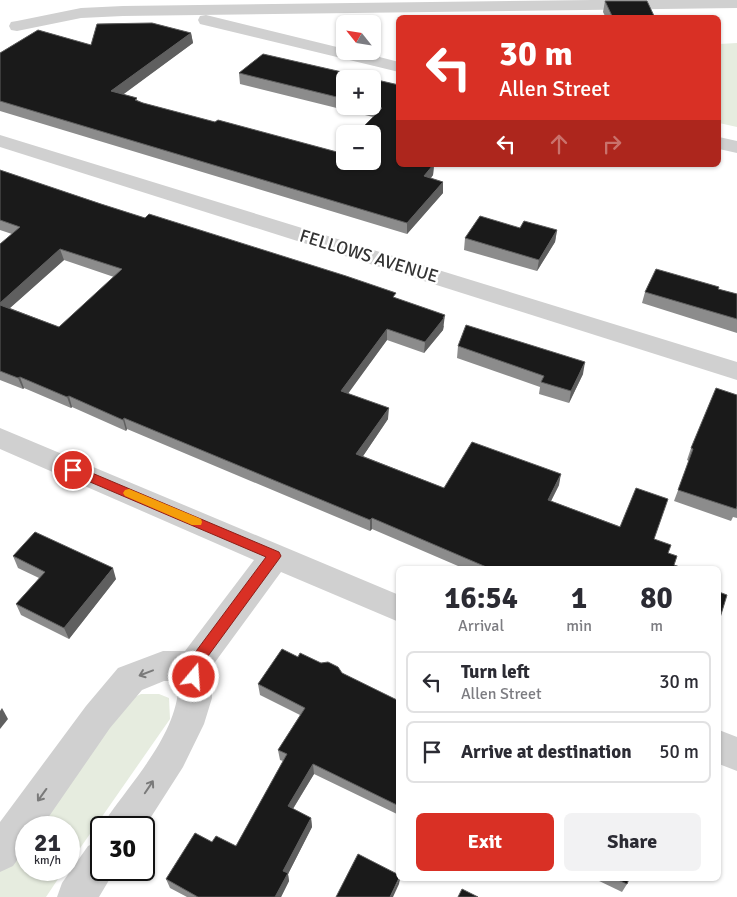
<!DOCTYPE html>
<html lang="en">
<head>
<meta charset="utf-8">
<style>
  :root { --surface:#fff; --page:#f2f2f3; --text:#2b2b33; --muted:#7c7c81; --line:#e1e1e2; --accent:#d93025 }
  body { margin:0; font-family:Signika,sans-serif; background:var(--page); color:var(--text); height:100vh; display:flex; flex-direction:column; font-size:19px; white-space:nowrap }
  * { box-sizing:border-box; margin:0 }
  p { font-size:16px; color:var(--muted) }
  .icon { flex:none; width:28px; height:28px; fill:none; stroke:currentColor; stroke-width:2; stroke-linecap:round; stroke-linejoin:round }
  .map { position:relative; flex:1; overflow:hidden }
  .drawer { position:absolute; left:396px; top:566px; width:325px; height:315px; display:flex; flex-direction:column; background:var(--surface); border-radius:8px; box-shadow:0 1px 4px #0004 }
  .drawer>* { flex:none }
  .hud { position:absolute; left:396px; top:15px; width:325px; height:152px; border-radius:8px; box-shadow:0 1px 4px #0004; background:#d93025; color:#fff; overflow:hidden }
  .needle { width:32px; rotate:300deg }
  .controls { position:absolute; left:336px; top:15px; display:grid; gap:10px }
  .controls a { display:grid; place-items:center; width:45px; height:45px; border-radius:8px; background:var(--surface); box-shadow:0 1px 4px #0004; font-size:25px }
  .speed { position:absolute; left:15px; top:816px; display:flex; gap:10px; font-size:25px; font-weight:700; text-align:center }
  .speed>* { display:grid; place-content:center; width:65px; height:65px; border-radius:50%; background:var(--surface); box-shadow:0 1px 4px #0004; line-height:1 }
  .speed small { font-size:12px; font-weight:400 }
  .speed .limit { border:2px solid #111; border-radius:8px; background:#fff; color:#111 }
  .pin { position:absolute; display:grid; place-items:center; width:42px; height:42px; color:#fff; margin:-21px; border:2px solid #fff; border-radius:50%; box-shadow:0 1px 5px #0007 }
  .me { position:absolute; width:55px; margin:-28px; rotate:18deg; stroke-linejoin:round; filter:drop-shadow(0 0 4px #0008) }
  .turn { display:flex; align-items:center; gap:18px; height:105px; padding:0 20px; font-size:22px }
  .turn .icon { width:65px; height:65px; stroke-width:2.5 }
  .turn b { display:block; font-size:35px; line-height:42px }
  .lanes { display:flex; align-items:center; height:48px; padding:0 20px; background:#0003; justify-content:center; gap:25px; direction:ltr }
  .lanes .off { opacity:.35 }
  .eta { display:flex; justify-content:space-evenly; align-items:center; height:85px; text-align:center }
  .eta b { font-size:30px; font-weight:800; line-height:35px }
  .primary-button { display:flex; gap:10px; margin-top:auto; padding:10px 20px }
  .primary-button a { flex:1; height:58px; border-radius:8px; background:var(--accent); color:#fff; font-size:20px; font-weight:800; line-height:58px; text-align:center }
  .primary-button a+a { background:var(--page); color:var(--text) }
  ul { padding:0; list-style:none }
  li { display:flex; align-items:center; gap:15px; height:62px; margin:0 10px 8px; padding:0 10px; border:2px solid var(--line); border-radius:8px }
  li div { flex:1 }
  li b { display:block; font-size:19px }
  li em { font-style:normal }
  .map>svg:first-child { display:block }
</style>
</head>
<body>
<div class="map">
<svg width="737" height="897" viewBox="0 0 737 897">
  <rect width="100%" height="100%" fill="#fff"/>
  <!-- green -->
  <g fill="#e6ecdf">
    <path d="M737 43V127L719 123V44Z"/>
    <path d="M141 694H159L169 698 170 719 69 864V828H30L122 703Z"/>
    <path d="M26 832V870H64L46 897H0V869Z"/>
  </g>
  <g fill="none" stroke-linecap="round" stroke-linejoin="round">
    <!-- minor -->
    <g fill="#d0d0d0" fill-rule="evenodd">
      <path d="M593 0H737V8L123 16 81 18 17 31 11 30 9 26 11 22 17 21 81 8 123 6Z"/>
      <path d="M206 15 345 49V51H356L399 62V72L200 24 198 20 200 16Z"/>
      <path d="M0 135 737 362V380L0 147Z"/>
      <path d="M719 137 737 141V153L719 149Z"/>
      <path d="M0 428 399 595V622L281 572 210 669 212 698 204 724 183 767 144 828H104L109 815C135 778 181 728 178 681H164L142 690 110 728 41 828H26V848L13 866 0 872V822L86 706 118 668 163 651H185L254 560 0 449Z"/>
      <path d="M719 730 737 737V771L719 764Z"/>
      <path d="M101 840V870H115L99 897H57L62 883 88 846Z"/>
    </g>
  </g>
  <!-- wall -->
  <g fill="#8c8c8c" fill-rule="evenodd">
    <path d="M605 1 655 18H606L603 12Z"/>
    <path d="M152 23 191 33 193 43 123 94 137 98V100L143 103 215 122 218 120 337 152 345 144V161H372V134H356L373 117 240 84 239 73 263 54 399 85V165H434L433 175 431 178 443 182V193L407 234 0 111V53L38 30 91 45 97 24ZM345 79H372V106H345Z"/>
    <path d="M0 170 101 204 396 298 444 326 443 330 424 353 387 340 348 393 388 419 363 456 444 488 559 485 551 501 654 539 668 553 674 565 686 569H465L372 529 370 531 127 429 126 431 72 407 71 408 24 388 23 389 0 380V244L12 234 0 230ZM64 260 114 277 59 327 10 308Z"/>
    <path d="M520 228 557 230 555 242 537 271 464 250 465 238Z"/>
    <path d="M718 289 737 294V333L642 303 645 292Z"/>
    <path d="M458 346 583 374 569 403 539 394 540 387 457 358Z"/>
    <path d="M737 395V518L733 517 731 521 674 501 689 461 687 460 691 448Z"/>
    <path d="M13 556 116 579 69 639 21 615 16 604 39 578 18 568Z"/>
    <path d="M298 657 321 663 399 701V815L314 774 293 809 311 818 312 827 288 874 289 881 281 897H187L170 888 166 879 212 842 236 846 283 761 280 760 278 750 300 715 260 695 258 684Z"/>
    <path d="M595 879H629L627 884 622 892Z"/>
  </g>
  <!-- shaded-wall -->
  <g fill="#5f5f5f">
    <path d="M191 33 193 43 113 102 111 91Z"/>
    <path d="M427 165H434L433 175 424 187V176Z"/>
    <path d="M443 182V193L407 234V223Z"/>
    <path d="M557 230 555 242 537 271 539 260Z"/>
    <path d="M60 249 64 260 2 315 0 308V303Z"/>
    <path d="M445 315 443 330 424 353 425 342Z"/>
    <path d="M387 329V340L342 402 341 391Z"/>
    <path d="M585 362 583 374 569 403 571 391Z"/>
    <path d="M20 377 24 388 23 389 18 378Z"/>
    <path d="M69 396 72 407 71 408 67 397Z"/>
    <path d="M389 408 388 419 357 465 356 454Z"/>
    <path d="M124 418 127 429 126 431 123 420Z"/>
    <path d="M561 474 559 485 546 511 548 500Z"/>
    <path d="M372 518V529L370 531V520Z"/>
    <path d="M113 568 116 579 69 639 64 628Z"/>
    <path d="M2 708 8 719 0 729V711Z"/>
    <path d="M313 764 314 774 289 815 288 806Z"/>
    <path d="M311 818 312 827 288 874 289 881 281 897H275L283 871Z"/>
    <path d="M399 879H400L399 884 393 897H390Z"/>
  </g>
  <!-- building -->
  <g fill="#1a1a1a" stroke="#5f5f5f">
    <path d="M605 1H647L655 18H613Z"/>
    <path d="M152 23 191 33 111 91 137 98 135 100 143 103 215 122 218 120 337 152 345 144V161H372V134H356L382 108 372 106V79H345V99L239 73 263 54 399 85V165H433L424 176 443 182 407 223 0 101V53L38 30 91 45 97 24Z"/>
    <path d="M0 170 101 204 145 218 149 214 346 276 396 293 393 297 445 315 443 318H444L425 342 387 329 341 391 389 408 356 454 444 488 472 442 561 474 548 500 620 527 636 488 668 499 654 539 671 545 668 553 677 556 674 565 686 569H491L372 518 370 520 124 418 123 420 69 396 67 397 20 377 18 378 0 371V305L59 327 122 269 60 249 0 303V244L20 227 0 220Z"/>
    <path d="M480 216 520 228 524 221 557 230 539 260 465 238Z"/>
    <path d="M656 269 719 287 718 289 737 294V319L645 292Z"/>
    <path d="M466 325 585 362 571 391 541 382 544 376 458 346Z"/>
    <path d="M716 388 737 395V506L736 509 678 490 693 449 691 448Z"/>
    <path d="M35 532 113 568 64 628 16 604 45 572 13 556Z"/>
    <path d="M719 592 727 595 719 621Z"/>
    <path d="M282 649 298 657 300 653 321 663 328 662 338 667 342 673 399 701V806L313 764 288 806 311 818 283 871 288 873 275 897H198L166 879 195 833 212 842 216 836 236 846 287 754 278 750 305 708 258 684Z"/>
    <path d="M358 854 399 875V878L390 897H336Z"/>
    <path d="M616 879H629L627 884Z"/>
    <path d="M462 889 478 897H458Z"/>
  </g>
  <!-- one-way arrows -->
  <defs><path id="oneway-shaft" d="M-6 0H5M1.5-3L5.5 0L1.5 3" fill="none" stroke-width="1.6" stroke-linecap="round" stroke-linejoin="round" transform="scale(1.25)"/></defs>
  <g stroke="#7a7a7a">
    <use href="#oneway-shaft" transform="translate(146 673) rotate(159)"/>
    <use href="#oneway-shaft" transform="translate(149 787) rotate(-56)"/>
    <use href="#oneway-shaft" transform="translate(42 795) rotate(126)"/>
  </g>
  <!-- route -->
  <path fill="#d93025" stroke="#8d1f18" d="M73 465 279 552 281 556 279 559 200 667 201 677 199 681 194 683 190 681 186 666 188 662 266 557 69 473 67 470 69 466Z"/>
  <!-- slow -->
  <path fill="#f59e0b" d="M129 489 201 519 202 522 201 525H192L125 496 123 493 125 490Z"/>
  <g text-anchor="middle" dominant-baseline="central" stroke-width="5" stroke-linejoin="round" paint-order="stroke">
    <!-- street labels -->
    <g font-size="18" fill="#333" stroke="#fff">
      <text transform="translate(369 256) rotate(17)">FELLOWS AVENUE</text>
    </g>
  </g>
</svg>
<div class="controls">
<a><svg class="needle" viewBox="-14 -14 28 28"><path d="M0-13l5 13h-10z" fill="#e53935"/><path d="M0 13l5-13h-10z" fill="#7c7c81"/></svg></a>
<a>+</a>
<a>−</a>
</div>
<div class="speed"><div>21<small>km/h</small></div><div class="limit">30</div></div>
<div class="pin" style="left:73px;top:470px;background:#d93025"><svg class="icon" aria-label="arrive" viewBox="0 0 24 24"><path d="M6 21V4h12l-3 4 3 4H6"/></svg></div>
<svg class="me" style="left:194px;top:677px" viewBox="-20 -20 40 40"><circle r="17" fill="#d93025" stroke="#fff" stroke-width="3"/><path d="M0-11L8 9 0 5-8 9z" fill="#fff"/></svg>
<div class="hud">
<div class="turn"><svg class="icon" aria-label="left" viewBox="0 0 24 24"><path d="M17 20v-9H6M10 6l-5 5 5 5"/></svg><div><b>30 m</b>Allen Street</div></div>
<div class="lanes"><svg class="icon" aria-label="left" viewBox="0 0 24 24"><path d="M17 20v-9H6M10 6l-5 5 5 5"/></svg><svg class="icon off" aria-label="ahead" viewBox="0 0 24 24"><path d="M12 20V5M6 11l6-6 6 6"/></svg><svg class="icon off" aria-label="right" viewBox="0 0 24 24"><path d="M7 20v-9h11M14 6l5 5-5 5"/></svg></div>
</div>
<section class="drawer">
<div class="eta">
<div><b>16:54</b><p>Arrival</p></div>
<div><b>1</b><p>min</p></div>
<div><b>80</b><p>m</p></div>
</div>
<ul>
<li><svg class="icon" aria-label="left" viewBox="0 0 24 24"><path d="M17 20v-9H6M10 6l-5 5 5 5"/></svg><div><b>Turn left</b><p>Allen Street</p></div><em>30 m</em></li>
<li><svg class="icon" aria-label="arrive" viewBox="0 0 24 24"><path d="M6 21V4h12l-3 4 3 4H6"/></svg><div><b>Arrive at destination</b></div><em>50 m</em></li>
</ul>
<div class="primary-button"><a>Exit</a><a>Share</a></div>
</section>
</div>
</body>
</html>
